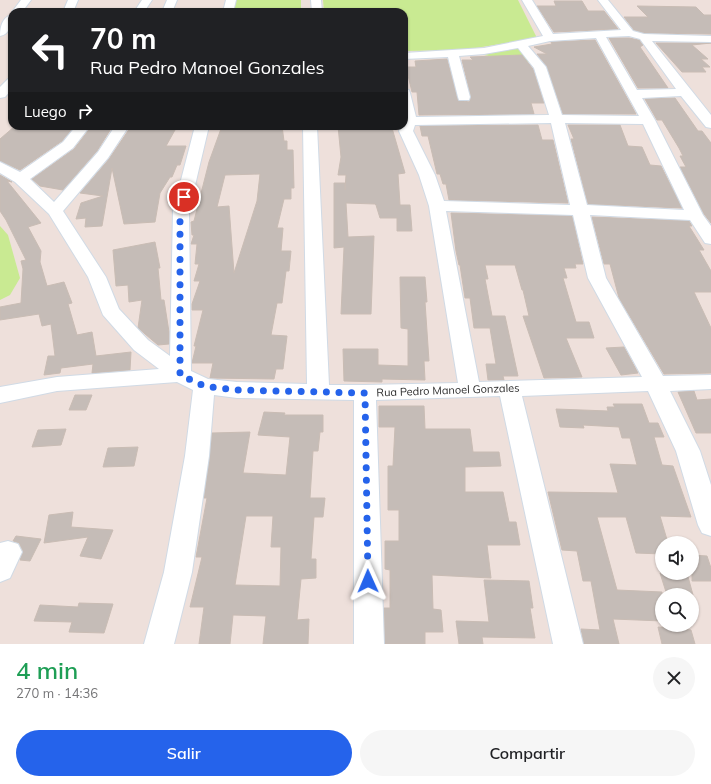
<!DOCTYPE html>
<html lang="es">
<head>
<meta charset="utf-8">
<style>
  :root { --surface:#fff; --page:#f6f6f6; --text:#202124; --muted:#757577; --accent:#2563eb }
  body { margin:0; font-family:Mulish,sans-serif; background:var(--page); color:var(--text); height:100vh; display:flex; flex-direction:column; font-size:15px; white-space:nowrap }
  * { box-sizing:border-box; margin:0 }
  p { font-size:13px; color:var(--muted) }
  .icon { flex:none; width:22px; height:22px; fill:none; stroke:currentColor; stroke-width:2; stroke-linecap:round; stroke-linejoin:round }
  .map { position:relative; height:644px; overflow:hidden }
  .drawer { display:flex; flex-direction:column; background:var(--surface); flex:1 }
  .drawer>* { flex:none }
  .top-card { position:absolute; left:8px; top:8px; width:400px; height:122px; border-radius:12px; box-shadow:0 1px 3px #0004; background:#202124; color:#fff; overflow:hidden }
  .controls { position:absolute; left:655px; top:536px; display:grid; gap:8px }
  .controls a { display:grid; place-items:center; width:44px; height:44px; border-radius:50%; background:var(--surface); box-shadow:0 1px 3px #0004; font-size:20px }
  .pin { position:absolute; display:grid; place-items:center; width:34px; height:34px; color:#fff; margin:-17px; border:2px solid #fff; border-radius:50%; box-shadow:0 1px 4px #0007 }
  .me { position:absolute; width:44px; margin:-22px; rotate:359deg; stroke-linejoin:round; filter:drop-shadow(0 0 3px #0008) }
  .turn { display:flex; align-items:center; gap:14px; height:84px; padding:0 16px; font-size:18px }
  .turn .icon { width:52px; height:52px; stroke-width:2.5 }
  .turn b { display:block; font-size:28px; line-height:34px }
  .then { display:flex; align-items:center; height:38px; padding:0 16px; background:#0003; gap:8px; font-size:15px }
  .round { display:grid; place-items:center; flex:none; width:42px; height:42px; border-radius:21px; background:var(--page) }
  .head { display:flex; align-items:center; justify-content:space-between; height:68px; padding:0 16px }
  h1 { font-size:24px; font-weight:600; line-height:30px; color:#1e9e55 }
  .cta { display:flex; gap:8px; margin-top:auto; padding:8px 16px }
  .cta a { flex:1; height:46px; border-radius:24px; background:var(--accent); color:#fff; font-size:16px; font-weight:600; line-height:46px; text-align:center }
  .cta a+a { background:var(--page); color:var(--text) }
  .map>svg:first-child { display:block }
</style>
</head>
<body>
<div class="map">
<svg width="711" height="644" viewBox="0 0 711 644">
  <rect width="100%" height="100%" fill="#eee0db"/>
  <!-- green -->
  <g fill="#c9ea92">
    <path d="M233 0H301V11L230 12Z"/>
    <path d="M323 0H518L537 38 463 50 404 51V12H324Z"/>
    <path d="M514 48 519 49 533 63 521 61 515 55H506L509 60 484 55Z"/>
    <path d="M0 226 8 235 20 278 10 295 0 300Z"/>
  </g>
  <!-- building -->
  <g fill="#c5bcb7" stroke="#c9bcb4" fill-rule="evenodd">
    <path d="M554 1H582L588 11H604L618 29 554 32 537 6H556Z"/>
    <path d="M637 6 696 7 704 15H711V34L644 33 634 30 624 17H648Z"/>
    <path d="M609 38H629L639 40 643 45 640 47 668 88H638Z"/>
    <path d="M595 40 636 114H563L547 67 537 54H547L534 47 552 44 551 42Z"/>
    <path d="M656 43H711L692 45 708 59H701L710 67H702L706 72H682Z"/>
    <path d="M522 55 533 69 544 103H531L534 114 419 115 417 92H412L406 67H416L415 61 447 59 458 100 469 102 471 97 462 60H473L470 57Z"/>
    <path d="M675 98 698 131H702L711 143V223L704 214 680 167H686L680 156H683L679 148 662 120H657L645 99Z"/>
    <path d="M538 125 542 140H553L568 203 449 200 446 184H443L440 174H437L428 136H422L420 126Z"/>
    <path d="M568 125H620L628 146 642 147 650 165 661 166 682 208 588 204 571 139H574Z"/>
    <path d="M15 126H58L74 127 62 141 20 170 0 161V139Z"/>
    <path d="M222 126H282L284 141H287V150H293L294 188H291V199H284L277 228H283L281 251H291L289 271H286L282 303H277L271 335 287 336 283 369H276L274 379 210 378 213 363H192L196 346H194L203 310H192V304L200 281H194L199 264H195L197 244H191L194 235H192L191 222 194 221 209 162ZM260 174 257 201 234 273 229 206 217 207 225 175Z"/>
    <path d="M338 126H389V128H392L405 173 398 174 400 205H410L412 231H397V218H380L376 205 375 204 346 203 348 237 374 236 371 314H341L344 247 334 248V183H345V190L346 175H338L341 157Z"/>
    <path d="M91 127H112L97 151 63 190 40 186 32 179 74 149Z"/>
    <path d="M130 128 175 130 166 146H186L180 165H177L172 177H170L160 193 155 222 124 224 112 168 102 226 85 227 86 218 76 219 81 203 103 196 80 193 109 159Z"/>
    <path d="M0 175 12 182 7 181 41 223 28 227 41 251 40 262 47 286 64 282 72 303 68 304 77 335 92 332 96 356 131 352 130 370 92 373 93 364 61 368 60 373 44 375 48 356H55L51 324 42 326 39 314 0 320V307L21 303 23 269 21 261 26 260 6 220 0 211Z"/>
    <path d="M451 213 572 216 583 264H575L576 268H564L567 278H563L576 322H589L594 338H566L582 377 544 378 523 316H529L523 290H522L515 265H485L488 279H485L492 316H505L518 376H503L504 380H488L486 364H496L490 328H474L470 298H465L460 265H459L456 251Z"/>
    <path d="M592 217 689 221 692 226H689L704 250H699L711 271V292H694L711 328V373L664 374 619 298 610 264H604Z"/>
    <path d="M155 242 160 268H158L161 300H164L169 332V344L158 345 138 328 142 300 129 302 128 285 116 286 113 250Z"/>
    <path d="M400 277H425L427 302H425L429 361H424L425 380 382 379V382L344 381 343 349H378V365L408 366V329L401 328Z"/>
    <path d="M624 347 638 373 621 375 606 348Z"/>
    <path d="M694 391 697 400 711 399V433H696L678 392Z"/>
    <path d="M75 395H92L86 410H69Z"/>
    <path d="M613 404H642L649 423H658L664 437H654L662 465 673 466 691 517 660 516 668 543H662V554L636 553 626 517H597L617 590 662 592V621L613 619 619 644H584L581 629 600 630 591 581H583L577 551 562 550 548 492 618 493 610 464 637 465 630 438H622L619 427 583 425 584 428 560 427 556 409 608 411 607 407H615Z"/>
    <path d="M379 406H424L425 429H470L473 452H499L501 466 465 467V492H503L509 522H516L520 545H487L491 578 432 575 433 609 441 610 443 632H425V644H385L384 608H390V570L385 569V541H399V510H388V466H393L395 427H379Z"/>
    <path d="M264 412 285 413 284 415H323V432H320L318 451H313L310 498H325L323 517H314L311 559H316V578L301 579 297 620 309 619 308 644H263L266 616 233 615 230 644H199L204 607H190L202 557H196L207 498H204L212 433 250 432 243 473 286 475 290 437 258 435ZM246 516H273L271 547H281L280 586 235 585Z"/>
    <path d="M66 429 61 445 32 447 38 430Z"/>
    <path d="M138 447 134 466 103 467 108 448Z"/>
    <path d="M73 512 71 527 113 530 101 559 80 556 88 537 44 543 49 515Z"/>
    <path d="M16 536 41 539 30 561 20 560 23 551 19 543 13 541Z"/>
    <path d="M692 555 707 556 711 568V581H692Z"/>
    <path d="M660 573H687L693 595H667Z"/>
    <path d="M484 580 529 581 533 608H530L535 638 482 637 483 644H459L456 621 489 622Z"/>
    <path d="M79 603 113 604 104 633 69 632 72 622 34 621 40 605 78 607Z"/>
    <path d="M658 627 691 630 695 644H662Z"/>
  </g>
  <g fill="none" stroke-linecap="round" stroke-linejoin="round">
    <defs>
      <g id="minor">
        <path d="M21 0H31L22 12H12Z"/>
        <path d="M68 0H78L73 12H63Z"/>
        <path d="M142 0H152L144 12H134Z"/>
        <path d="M167 0H177L172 12H162Z"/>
        <path d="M226 0H236L233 12H223Z"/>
        <path d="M311 0H321L322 12H312Z"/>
        <path d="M522 0H532L553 34 621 30 598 0H608L633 31 644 34 711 36V42L652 41 711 115V128L706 127 681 96 642 98 655 120 703 215 711 226V244L705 243 690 220 590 215 606 278 663 376 711 375V389L670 391 700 451 711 485V536L702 533 698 525 676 451 648 391 522 396 583 644H553L500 396 376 400 384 644H354V400L237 398 214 395 209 456 192 572 174 644H144L164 572 185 456 193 390 177 382 57 391 0 403V387L57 377 159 369 134 350 103 315 88 277 49 214 15 182 0 173V162L20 172 63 142 76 126H90L73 148 30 179 54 202 98 152 115 126H129L108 158 63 211 106 277 119 309 148 340 170 356 173 211 195 126H209L189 211 191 371 208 379 237 382 307 384 303 126H317L329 385H365L458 383 429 206 419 175 399 131 401 126H404V89L409 90 410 93 416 117 549 115 534 68 518 48 484 54 459 56 470 97 469 100H459L458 97 448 57 404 59V53L484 48 543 36ZM629 36 640 39 676 89 637 90 606 37ZM596 38 639 116 562 115 546 67 528 46 550 41ZM551 123 570 205 444 201 435 175 413 131 415 125ZM565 123 643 124 684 210 587 205ZM446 211 573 215 588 278 642 377 479 382Z"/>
        <path d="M12 15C12 24 10 34 0 36 0 27 2 17 12 15Z"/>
        <path d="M12 78V89L5 97 0 98V87L8 79Z"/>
        <path d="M8 541 18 544 22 552 10 578 0 582V543Z"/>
      </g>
    </defs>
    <!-- minor casing -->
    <use href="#minor" stroke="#d0dae5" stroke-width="2"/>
    <!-- minor -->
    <use href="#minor" fill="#fff" fill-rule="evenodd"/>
  </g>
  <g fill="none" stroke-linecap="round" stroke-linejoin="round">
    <!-- route -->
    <path stroke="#2563eb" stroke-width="7" stroke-dasharray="0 12.6" d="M184 197 180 211V375L204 386 236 390 365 393 368 581"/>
  </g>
  <g text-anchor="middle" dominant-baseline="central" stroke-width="4" stroke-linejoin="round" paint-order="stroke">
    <!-- street labels -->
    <g font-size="11" fill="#2a2a2a" stroke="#fff">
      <text transform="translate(448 390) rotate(-2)">Rua Pedro Manoel Gonzales</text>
    </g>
  </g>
</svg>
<div class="controls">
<a><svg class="icon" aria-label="sound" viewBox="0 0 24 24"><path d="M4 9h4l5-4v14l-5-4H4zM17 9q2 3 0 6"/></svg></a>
<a><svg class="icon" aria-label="search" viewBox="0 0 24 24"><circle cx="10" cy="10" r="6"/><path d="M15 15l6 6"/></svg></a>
</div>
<div class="pin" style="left:184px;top:197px;background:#d93025"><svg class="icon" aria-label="arrive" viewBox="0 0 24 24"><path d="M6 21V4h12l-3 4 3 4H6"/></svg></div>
<svg class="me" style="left:368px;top:581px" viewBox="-20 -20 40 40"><path d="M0-17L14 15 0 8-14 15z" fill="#2563eb" stroke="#fff" stroke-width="4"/></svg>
<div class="top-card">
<div class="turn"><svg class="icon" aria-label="left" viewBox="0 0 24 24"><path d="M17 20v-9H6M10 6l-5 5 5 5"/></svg><div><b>70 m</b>Rua Pedro Manoel Gonzales</div></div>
<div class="then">Luego<svg class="icon" aria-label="right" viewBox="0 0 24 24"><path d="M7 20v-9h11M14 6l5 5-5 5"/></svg></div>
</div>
</div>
<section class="drawer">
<div class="head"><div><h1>4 min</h1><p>270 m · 14:36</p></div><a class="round"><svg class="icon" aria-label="close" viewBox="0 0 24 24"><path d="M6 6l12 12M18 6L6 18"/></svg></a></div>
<div class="cta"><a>Salir</a><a>Compartir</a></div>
</section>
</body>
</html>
